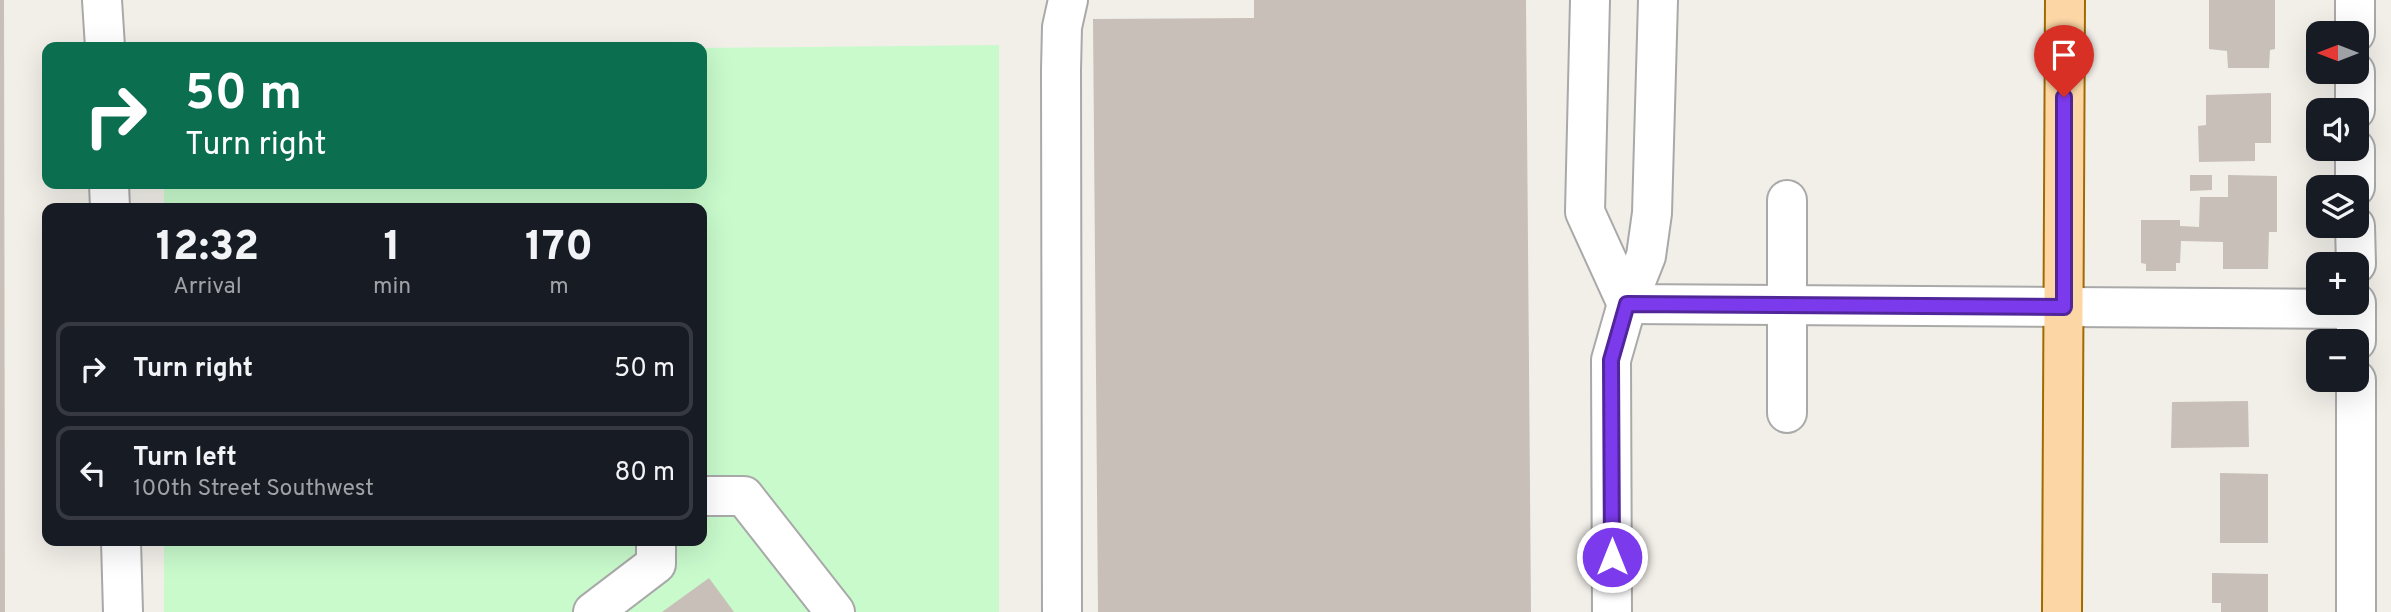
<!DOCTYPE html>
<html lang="en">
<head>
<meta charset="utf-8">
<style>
  :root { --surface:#171b24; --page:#242831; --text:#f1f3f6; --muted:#9ea1a6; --line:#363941 }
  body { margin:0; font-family:Overpass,sans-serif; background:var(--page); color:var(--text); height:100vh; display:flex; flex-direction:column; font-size:26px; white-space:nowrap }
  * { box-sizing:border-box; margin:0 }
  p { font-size:23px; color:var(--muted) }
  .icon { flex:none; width:38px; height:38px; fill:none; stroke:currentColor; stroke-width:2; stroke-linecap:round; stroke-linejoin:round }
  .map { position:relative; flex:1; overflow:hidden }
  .drawer { position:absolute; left:42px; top:203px; width:665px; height:343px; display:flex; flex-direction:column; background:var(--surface); border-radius:14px; box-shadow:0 7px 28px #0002 }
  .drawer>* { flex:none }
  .guide { position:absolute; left:42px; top:42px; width:665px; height:147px; border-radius:14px; box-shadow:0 7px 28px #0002; background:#0b6e4f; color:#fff; overflow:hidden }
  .needle { width:46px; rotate:270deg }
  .buttons { position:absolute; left:2306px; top:21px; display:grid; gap:14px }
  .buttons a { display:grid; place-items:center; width:63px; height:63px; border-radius:14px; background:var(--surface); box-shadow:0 7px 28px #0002; font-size:35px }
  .pin { position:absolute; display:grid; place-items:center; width:60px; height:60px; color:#fff; margin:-72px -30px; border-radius:50% 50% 50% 0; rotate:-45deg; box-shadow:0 0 7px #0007 }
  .pin .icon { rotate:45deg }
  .me { position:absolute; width:77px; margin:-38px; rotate:0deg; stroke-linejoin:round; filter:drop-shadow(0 0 5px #0008) }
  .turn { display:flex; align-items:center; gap:24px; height:147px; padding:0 28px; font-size:32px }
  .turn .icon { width:91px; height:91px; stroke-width:2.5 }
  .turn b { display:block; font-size:49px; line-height:60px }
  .eta { display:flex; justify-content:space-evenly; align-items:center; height:119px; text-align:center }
  .eta b { font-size:42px; font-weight:800; line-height:49px }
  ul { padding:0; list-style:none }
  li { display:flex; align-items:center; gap:21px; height:94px; margin:0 14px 10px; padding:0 14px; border:4px solid var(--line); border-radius:14px }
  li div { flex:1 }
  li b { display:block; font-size:26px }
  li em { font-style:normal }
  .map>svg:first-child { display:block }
</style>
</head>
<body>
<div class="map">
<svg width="2391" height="612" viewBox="0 0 2391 612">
  <rect width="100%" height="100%" fill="#f2efe9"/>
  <!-- park -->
  <path fill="#c8facc" d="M999 45V612H164V541H702V208H164V184H702V48Z"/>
  <!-- building -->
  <g fill="#c7bfb8">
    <path d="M0 0H4L5 612H0Z"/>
    <path d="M1254 0H1526L1531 612H1098L1093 19 1254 18Z"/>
    <path d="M2209 0H2275V49L2270 50 2269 68H2228L2227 51 2209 49Z"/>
    <path d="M2271 93V143H2255V161L2199 162 2198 126 2206 125V95Z"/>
    <path d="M2190 175H2212V190L2190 191Z"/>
    <path d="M2228 175 2277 176V232H2269L2268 269H2223V242L2181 241 2180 263H2176V271H2146V264L2141 263V220H2180V226L2199 227 2200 197H2228Z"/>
    <path d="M2248 401 2249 447 2171 448 2172 402Z"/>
    <path d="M2220 473 2268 474V543H2220Z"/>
    <path d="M2212 573 2268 574V612H2221V603H2212Z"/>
    <path d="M709 578 734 612H662Z"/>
  </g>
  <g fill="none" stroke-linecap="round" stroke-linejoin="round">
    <defs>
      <g id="minor">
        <path d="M102 0 105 47"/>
        <path d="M1590 0 1585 212 1627 304 2356 309"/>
        <path d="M2355 33V0"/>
        <path d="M2355 72V110"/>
        <path d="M2355 149V187"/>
        <path d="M109 184 110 208"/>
        <path d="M1787 200V413"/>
        <path d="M2355 226 2356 264"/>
        <path d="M2356 303V341"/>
        <path d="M2356 380V612"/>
        <path d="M702 496H744L835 612"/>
        <path d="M121 541 123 612"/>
        <path d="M593 612 656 564V541"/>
        <path d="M1062 612 1061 70 1062 27 1068 0"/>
        <path d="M1612 612 1611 360 1627 304 1646 256 1652 213 1658 0"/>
      </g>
      <path id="major" d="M2062 612 2065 0"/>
    </defs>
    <!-- minor casing -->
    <use href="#minor" stroke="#a9a9a9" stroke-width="42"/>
    <!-- major casing -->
    <use href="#major" stroke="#a06b00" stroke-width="42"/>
    <!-- minor -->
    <use href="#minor" stroke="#fff" stroke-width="38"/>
    <!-- major -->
    <use href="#major" stroke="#fcd6a4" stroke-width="38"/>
  </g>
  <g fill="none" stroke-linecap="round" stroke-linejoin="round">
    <defs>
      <path id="route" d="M1612 557 1611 360 1627 304 2064 307V97"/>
    </defs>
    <!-- route casing -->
    <use href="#route" stroke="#51269a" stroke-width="18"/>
    <!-- route -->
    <use href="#route" stroke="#7c3aed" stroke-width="12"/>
  </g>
</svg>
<div class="buttons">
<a><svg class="needle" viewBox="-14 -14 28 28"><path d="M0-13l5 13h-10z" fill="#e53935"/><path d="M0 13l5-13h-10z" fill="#9ea1a6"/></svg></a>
<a><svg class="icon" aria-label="sound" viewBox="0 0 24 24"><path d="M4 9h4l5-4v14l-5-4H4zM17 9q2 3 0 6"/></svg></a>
<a><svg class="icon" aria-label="layers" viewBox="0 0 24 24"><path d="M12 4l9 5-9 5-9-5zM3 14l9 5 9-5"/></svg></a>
<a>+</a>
<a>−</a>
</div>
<div class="pin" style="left:2064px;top:97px;background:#d93025"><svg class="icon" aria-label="arrive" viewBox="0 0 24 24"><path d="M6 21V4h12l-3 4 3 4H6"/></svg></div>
<svg class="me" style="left:1612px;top:557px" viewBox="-20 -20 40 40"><circle r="17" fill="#7c3aed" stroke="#fff" stroke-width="3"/><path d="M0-11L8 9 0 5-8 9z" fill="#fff"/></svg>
<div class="guide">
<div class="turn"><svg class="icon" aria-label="right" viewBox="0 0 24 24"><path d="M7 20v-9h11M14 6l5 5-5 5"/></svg><div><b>50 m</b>Turn right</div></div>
</div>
<section class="drawer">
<div class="eta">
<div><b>12:32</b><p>Arrival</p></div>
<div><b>1</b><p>min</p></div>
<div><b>170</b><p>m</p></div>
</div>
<ul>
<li><svg class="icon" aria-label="right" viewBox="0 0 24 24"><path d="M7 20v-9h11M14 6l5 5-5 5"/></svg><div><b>Turn right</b></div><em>50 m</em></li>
<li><svg class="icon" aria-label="left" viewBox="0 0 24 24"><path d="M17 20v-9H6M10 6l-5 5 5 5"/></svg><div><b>Turn left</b><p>100th Street Southwest</p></div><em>80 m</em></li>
</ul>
</section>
</div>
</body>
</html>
